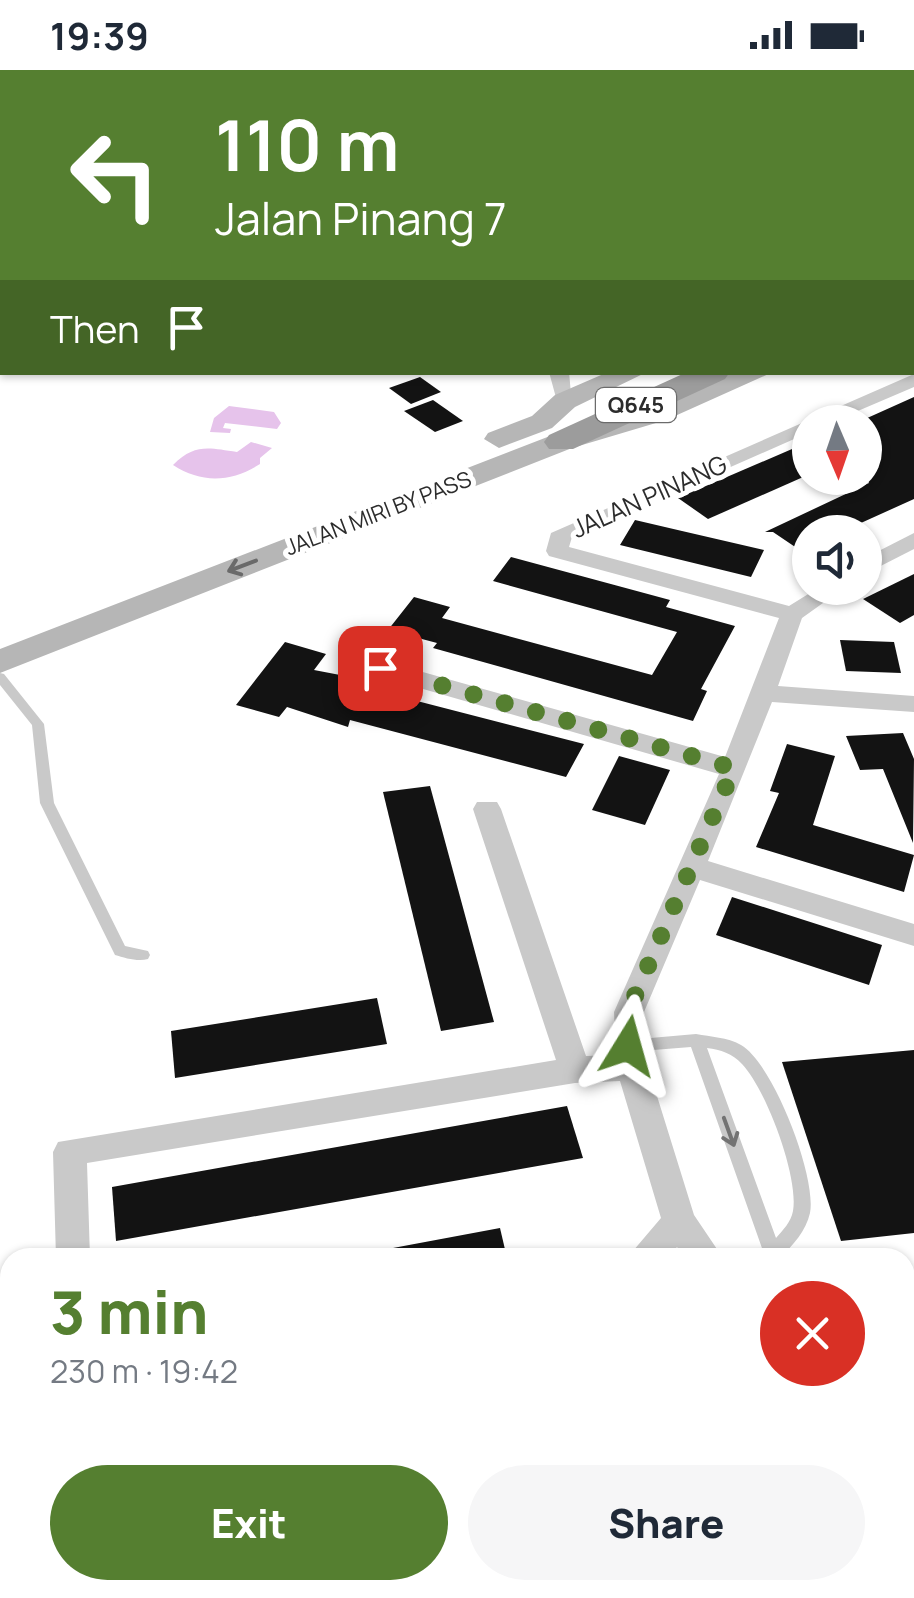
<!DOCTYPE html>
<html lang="en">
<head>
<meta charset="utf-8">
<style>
  :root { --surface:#fff; --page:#f6f6f7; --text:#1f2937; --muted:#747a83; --accent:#557f30 }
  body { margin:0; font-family:Manrope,sans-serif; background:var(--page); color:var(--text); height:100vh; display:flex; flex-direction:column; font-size:38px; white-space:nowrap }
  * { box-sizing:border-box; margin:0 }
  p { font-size:32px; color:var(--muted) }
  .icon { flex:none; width:55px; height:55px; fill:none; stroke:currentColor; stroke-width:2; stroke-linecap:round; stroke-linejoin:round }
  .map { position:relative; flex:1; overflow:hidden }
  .drawer { position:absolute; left:0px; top:1178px; width:915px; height:352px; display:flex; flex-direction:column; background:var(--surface); border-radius:30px 30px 0 0; box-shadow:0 2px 8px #0004 }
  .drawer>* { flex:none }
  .top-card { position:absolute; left:0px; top:0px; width:915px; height:305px; box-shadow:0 2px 8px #0004; background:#557f30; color:#fff; overflow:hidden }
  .needle { width:65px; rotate:178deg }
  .controls { position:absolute; left:792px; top:335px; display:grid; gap:20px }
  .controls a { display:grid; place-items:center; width:90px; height:90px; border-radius:50%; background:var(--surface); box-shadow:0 2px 8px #0004; font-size:50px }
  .pin { position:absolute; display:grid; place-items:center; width:85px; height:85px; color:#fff; margin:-42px; border-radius:20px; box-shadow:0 5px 15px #0006 }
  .me { position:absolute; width:110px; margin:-55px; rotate:8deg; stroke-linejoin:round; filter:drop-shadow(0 0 8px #0008) }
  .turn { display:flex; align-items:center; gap:35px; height:210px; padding:0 50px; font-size:45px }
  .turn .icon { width:130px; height:130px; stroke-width:2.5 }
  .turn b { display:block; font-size:70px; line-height:85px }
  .then { display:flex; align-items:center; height:95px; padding:0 50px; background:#0003; gap:20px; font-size:38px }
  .round { display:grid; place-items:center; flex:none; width:105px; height:105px; border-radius:52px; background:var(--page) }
  .overview { display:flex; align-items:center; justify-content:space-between; height:170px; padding:0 50px }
  h1 { font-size:60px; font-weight:800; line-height:75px; color:var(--accent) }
  .button { display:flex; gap:20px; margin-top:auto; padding:20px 50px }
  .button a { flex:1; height:115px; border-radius:60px; background:var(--accent); color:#fff; font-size:40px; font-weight:800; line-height:115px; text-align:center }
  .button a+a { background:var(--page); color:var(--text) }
  .status { display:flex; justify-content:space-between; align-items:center; height:70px; padding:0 50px; background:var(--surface); direction:ltr }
  .status svg { height:28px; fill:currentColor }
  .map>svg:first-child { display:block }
</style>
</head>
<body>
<div class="status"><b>19:39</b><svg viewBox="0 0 49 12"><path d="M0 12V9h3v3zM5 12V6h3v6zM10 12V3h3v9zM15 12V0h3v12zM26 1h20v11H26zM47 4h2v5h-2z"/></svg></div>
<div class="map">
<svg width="914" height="1528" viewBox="0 0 914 1528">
  <rect width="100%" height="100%" fill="#fff"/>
  <!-- water -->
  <g fill="#e6c3eb">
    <path d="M229 336 274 342 281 353 277 359 225 353 223 358 231 359 230 363 210 362 214 348Z"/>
    <path d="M251 372 272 378 260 388V394C232 412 202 414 173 395 195 373 209 378 237 382Z"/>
  </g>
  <!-- building -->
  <g fill="#131313">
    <path d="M420 307 441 322 411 334 389 318Z"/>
    <path d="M914 327V429L841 462H810V487L773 462H765L869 413 865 404V349Z"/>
    <path d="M433 330 463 351 435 362 404 341Z"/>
    <path d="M799 376 810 382V404L708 449 678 428Z"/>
    <path d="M635 450 682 461 764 480 751 507 620 475Z"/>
    <path d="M511 487 670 530 666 537 735 556 701 619 707 621 693 651 433 578 437 573 388 560 414 527 450 537 442 548 652 605 677 562 493 511Z"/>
    <path d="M914 504V545L900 553 863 529Z"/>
    <path d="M840 570 894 572 901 603 846 601Z"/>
    <path d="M285 572 326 584 314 600 361 609 359 616 584 674 566 707 350 650 348 657 287 637 279 647 236 635Z"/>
    <path d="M903 663 914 689 913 773 883 699 860 700 846 666Z"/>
    <path d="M787 674 835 686 813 755 914 785 904 822 756 777 779 723 770 721Z"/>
    <path d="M619 686 670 700 645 755 592 740Z"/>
    <path d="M430 716 494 952 441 961 383 722Z"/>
    <path d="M732 827 882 875 869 915 716 865Z"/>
    <path d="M377 928 387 974 175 1008 171 961Z"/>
    <path d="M914 980V1163L841 1171 782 992Z"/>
    <path d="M567 1036 583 1088 116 1171 112 1117Z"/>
    <path d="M500 1158 507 1188H393V1178Z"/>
  </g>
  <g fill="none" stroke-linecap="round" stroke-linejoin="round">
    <!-- service -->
    <g fill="#c9c9c9" fill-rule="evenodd">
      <rect x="0" y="62" width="2" height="4"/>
      <path d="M0 603 4 604 44 654 54 733 125 876 148 881 150 885 148 889C138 892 125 888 115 885L113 881 40 733 32 655 0 615Z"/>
      <path d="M696 964C711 967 727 967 741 975 773 993 817 1107 810 1143 806 1161 793 1175 780 1188H760L763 1181 691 977 628 982 622 981 620 976 622 971 628 970ZM707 978C721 980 732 983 742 994 766 1019 799 1107 793 1141 791 1152 783 1160 776 1168Z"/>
    </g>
    <!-- minor -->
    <g fill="#c9c9c9" fill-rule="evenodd">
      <rect x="36" y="0" width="14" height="2"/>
      <rect x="152" y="0" width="14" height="2"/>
      <rect x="0" y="112" width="2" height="10"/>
      <rect x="0" y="174" width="2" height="11"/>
      <rect x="0" y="281" width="2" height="12"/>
      <path d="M549 302H569L572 335H558Z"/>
      <path d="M914 304V317L832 352H810V362L572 467 569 477 789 536 818 518H844L802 548 778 616 914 626V642L772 632 708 791 914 854V876L700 810 644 942 648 997 694 1145 723 1188H685L677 1177 668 1188H627L661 1148 620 1011 575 1013 87 1093 90 1188H56L53 1082 58 1072 556 990 473 739 477 732H497L501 739 586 986 616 985 614 942 719 704 371 604 368 598 380 590 725 687 779 548 549 486 546 481 551 463Z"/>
      <path d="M914 463V479L865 504V488Z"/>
      <rect x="0" y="1332" width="10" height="38"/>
      <path d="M905 1388 914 1391V1432L905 1429Z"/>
      <path d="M454 1520H494L496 1528H456Z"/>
    </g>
    <!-- secondary -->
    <g fill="#b6b6b6" fill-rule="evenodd">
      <rect x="912" y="180" width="2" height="16"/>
      <path d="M914 229V246H912V229Z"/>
      <path d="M608 302H647L575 337 552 358 499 378 484 369 488 363 532 346 555 325Z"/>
      <path d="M733 302H773L666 350 572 378 0 603V579L550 366 646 338Z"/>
    </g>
    <!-- trunk -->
    <g fill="#9c9c9c" fill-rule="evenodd">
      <path d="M914 194V212L912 213V195Z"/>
      <path d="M687 302H730L725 309 573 379H549L544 372 549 365Z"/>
    </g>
  </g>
  <!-- one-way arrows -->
  <defs><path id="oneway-shaft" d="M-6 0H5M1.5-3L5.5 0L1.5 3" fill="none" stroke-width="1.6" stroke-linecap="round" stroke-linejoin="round" transform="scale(2.5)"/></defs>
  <use stroke="#6a6a6a" href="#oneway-shaft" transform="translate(242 496) rotate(159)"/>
  <use stroke="#737373" href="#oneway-shaft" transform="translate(729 1062) rotate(70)"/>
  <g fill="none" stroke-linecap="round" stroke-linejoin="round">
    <!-- route -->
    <path stroke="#557f30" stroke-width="18" stroke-dasharray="0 32.4" d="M380 598 734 698 628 942V976"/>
  </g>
  <g text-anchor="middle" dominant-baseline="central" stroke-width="10" stroke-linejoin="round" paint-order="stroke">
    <!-- shield labels -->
    <rect fill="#fff" stroke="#6b6b6b" stroke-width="2.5" x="596" y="318" width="80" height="34" rx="8"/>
    <g font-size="22" font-weight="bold" fill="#2c2c2c">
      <text x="636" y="335">Q645</text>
    </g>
    <!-- far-street labels -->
    <g font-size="22" fill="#2c2c2c" stroke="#fff">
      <text transform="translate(378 443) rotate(-21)">JALAN MIRI BY PASS</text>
    </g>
    <!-- street labels -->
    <g font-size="25" fill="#2c2c2c" stroke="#fff">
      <text transform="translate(649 426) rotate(-24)">JALAN PINANG</text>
    </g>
  </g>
</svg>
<div class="controls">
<a><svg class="needle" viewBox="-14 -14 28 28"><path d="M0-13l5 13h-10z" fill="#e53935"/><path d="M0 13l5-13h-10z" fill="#747a83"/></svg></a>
<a><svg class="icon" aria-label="sound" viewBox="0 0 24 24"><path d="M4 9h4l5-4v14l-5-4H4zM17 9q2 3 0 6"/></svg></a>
</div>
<div class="pin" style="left:380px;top:598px;background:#d93025"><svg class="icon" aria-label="arrive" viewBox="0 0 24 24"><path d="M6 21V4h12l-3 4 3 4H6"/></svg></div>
<svg class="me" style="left:628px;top:976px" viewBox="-20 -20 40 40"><path d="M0-17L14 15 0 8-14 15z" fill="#557f30" stroke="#fff" stroke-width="4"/></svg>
<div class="top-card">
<div class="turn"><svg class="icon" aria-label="left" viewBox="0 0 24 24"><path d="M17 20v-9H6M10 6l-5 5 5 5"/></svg><div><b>110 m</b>Jalan Pinang 7</div></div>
<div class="then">Then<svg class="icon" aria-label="arrive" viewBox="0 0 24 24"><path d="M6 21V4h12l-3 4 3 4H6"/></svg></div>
</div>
<section class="drawer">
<div class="overview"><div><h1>3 min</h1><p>230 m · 19:42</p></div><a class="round" style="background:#d93025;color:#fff"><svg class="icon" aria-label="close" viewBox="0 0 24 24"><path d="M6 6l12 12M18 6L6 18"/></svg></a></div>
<div class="button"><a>Exit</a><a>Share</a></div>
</section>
</div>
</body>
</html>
